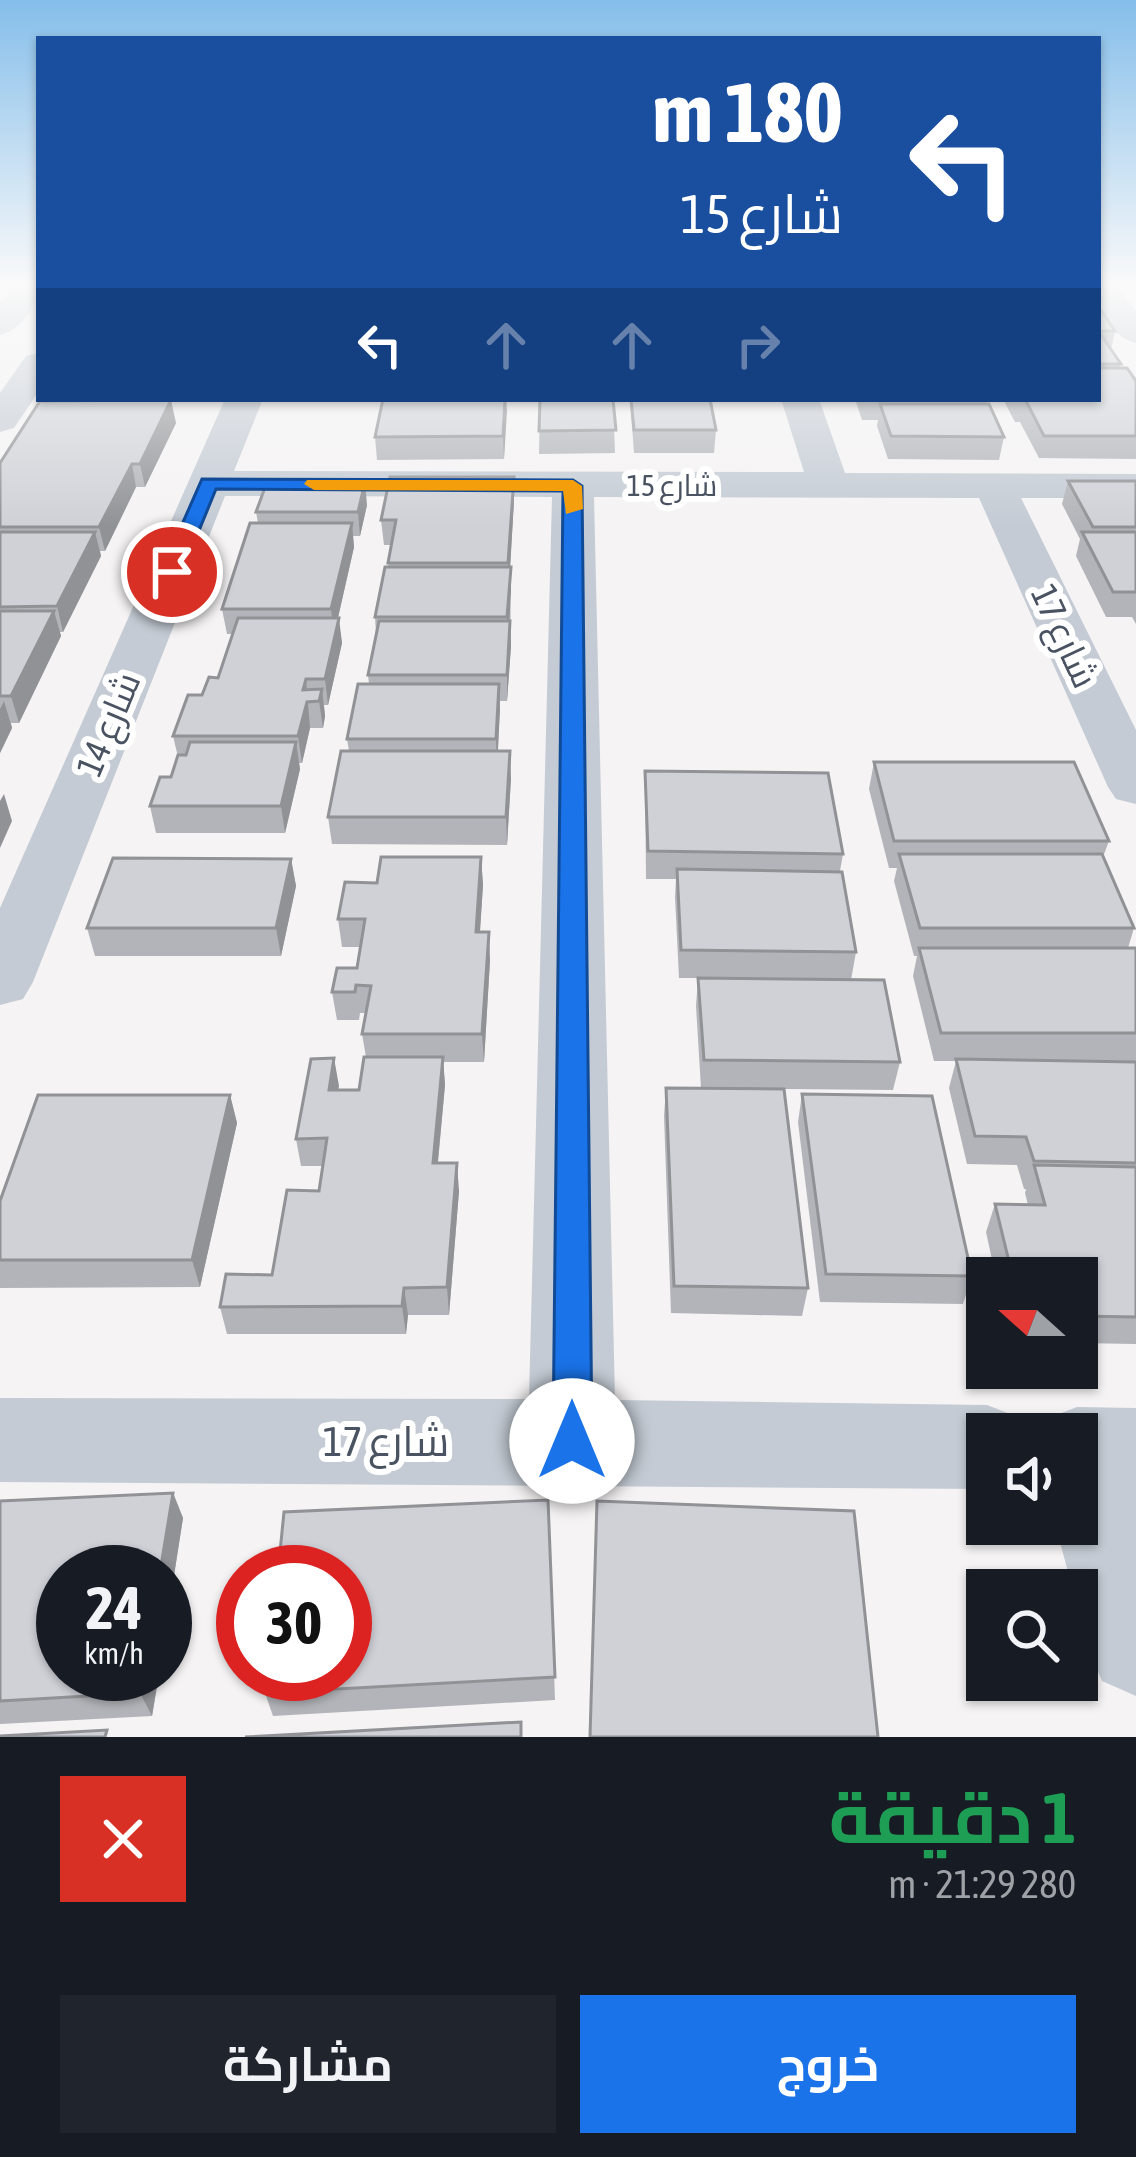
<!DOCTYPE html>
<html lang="ar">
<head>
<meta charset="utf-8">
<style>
  :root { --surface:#171b24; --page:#20242c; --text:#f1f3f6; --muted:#9ea1a6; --accent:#1a73e8 }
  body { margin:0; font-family:"Asap Condensed",Cairo,sans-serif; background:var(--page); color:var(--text); direction:rtl; height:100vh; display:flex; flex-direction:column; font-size:45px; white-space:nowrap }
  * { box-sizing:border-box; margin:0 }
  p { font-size:39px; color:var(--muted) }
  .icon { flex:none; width:66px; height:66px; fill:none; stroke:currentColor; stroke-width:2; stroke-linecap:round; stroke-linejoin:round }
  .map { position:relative; height:1737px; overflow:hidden; direction:ltr }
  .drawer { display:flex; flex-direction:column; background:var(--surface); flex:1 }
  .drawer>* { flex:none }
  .guide { position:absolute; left:36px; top:36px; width:1065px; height:366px; border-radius:0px; box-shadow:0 3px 9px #0004; direction:rtl; background:#1a4fa0; color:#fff; overflow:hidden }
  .needle { width:78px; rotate:291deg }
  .buttons { position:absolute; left:966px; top:1257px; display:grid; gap:24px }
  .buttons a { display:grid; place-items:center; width:132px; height:132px; border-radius:0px; background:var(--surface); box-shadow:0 3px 9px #0004; font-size:60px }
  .speed { position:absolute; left:36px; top:1545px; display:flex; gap:24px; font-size:60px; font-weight:700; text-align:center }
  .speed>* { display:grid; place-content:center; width:156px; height:156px; border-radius:50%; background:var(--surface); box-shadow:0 3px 9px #0004; line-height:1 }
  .speed small { font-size:30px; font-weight:400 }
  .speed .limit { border:18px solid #d22; background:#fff; color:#111 }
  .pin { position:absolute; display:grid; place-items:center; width:102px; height:102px; color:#fff; margin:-51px; border:6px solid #fff; border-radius:50%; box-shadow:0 3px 12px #0007 }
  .me { position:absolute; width:132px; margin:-66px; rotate:0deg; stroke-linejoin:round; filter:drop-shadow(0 0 9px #0008) }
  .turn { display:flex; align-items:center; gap:42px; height:252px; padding:0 60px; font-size:54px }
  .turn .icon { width:156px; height:156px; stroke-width:2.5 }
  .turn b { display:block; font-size:84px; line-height:102px }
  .lanes { display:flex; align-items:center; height:114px; padding:0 60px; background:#0003; justify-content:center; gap:60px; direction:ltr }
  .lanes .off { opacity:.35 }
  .round { display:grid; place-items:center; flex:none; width:126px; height:126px; border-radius:0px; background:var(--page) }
  .headline { display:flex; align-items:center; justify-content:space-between; height:204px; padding:0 60px }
  h1 { font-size:72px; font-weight:700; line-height:90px; color:#1e9e55 }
  .cta { display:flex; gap:24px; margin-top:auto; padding:24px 60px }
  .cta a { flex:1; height:138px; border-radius:0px; background:var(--accent); color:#fff; font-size:48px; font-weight:700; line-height:138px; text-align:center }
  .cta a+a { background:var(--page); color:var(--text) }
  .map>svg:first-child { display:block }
</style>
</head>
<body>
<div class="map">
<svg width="1136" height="1737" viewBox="0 0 1136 1737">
  <rect width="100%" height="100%" fill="#f5f3f3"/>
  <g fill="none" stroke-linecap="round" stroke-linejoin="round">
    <!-- minor -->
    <g fill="#c4cbd4" fill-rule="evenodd">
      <path d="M17 283H39C39 304 21 330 0 335V303Z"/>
      <path d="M1098 283H1113L1136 311V343C1110 337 1098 308 1098 283Z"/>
      <path d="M39 353V391L14 428 0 432V393L26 356Z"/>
      <path d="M225 399H263L234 471 804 472 781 399H819L845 473 1136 474V498H1021L1136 730V804L1116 799 1108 787 979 498 594 497 615 1400 987 1405 1018 1417 1025 1434H987V1489L0 1482V1398L529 1399 552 497 225 496 33 982 23 999 0 1005V908Z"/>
      <path d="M1077 1407 1136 1408V1696L1102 1681 1087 1647 1077 1590H1073L1055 1524H1077V1434H1040L1046 1419Z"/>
    </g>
  </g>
  <!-- wall -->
  <g fill="#b2b4b9">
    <path d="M1098 306 1115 331 1111 350 1121 364 1120 368 1136 381V459L1039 458 1020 422H1015L1003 399H1098Z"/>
    <path d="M318 399H506L504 459 377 460 375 437 382 402H318Z"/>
    <path d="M540 399H710L716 430 714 453H634L630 400H613L615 453 539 454Z"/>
    <path d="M855 399H987L986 404 1004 437 999 460 888 459 877 426 878 420H862Z"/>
    <path d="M176 423 145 487H136L105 551H100L101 556 63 632H60L61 636 19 723H11L12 728 0 753V463Z"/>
    <path d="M514 477V500L510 567 511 646 507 701H500L498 751 511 778 507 845 332 844 328 817 349 751 347 739 369 684 368 675 376 633 375 617 388 567 392 545H384L381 520Z"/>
    <path d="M1068 481H1136V624L1132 617H1106L1076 556 1080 539 1062 504Z"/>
    <path d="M367 505 360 536H353L354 547 338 618 342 643 328 705H324L325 716 323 728H310L302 763H299L300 769 285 833H156L150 806 171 777 178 757 173 736 202 695 218 678 232 634H227L222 609 258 523 256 512Z"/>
    <path d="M874 762 1109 841 1103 857 1134 928 1128 948H1136V1061H1045L1136 1062V1344L1077 1343V1278H996L986 1232 995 1204 1028 1205 1025 1193 1026 1189H1024L1017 1165 967 1164 949 1088 956 1061H934L913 976 917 956H914L894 881 897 868H889L869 789Z"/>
    <path d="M645 771 843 854 840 871 856 952 851 980 900 1062 893 1090 701 1088 696 1006 698 978H679L675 897 676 879H646Z"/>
    <path d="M481 857 483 885 480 932 490 960 484 1062H443L445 1085 438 1163 459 1191 449 1315H408L406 1334H227L220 1307 272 1275 319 1191 323 1166H301L296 1139 334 1058 338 1090H359L366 1057 362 1034 366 1013H360L359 1020H337L332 992 357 968 361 947H342L338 919 377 883Z"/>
    <path d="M291 859 296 886 281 956H95L87 928Z"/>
    <path d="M666 1088 808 1288 802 1316 671 1313 664 1116Z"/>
    <path d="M802 1094 972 1276 963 1304 820 1302 798 1122Z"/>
    <path d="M230 1095 237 1123 200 1287 0 1288V1201Z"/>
    <path d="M173 1493 183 1518 165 1633V1572L159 1674 152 1716 0 1724V1501Z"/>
    <path d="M548 1500 555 1700 273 1716 265 1693Z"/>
  </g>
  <!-- shaded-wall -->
  <g fill="#919296">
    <path d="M506 399 507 411 504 459 503 436Z"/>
    <path d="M171 400 176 423 145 487 140 464Z"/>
    <path d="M132 464 136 487 105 551 99 527Z"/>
    <path d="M514 477V500L509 588 508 563Z"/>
    <path d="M365 482 367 505 360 536 358 512Z"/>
    <path d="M352 523 354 547 334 635 331 609Z"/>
    <path d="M95 532 101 556 63 632 57 606Z"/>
    <path d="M511 567V592L508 642 507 617Z"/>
    <path d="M54 611 61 636 19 723 11 696Z"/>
    <path d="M339 618 342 643 328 705 325 679Z"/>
    <path d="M510 621 511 646 507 701V675Z"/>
    <path d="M306 679 310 728 302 763 298 736Z"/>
    <path d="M499 684 500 710 497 766 496 739Z"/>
    <path d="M322 689 325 716 323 728 319 701Z"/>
    <path d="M4 701 12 728 0 753V709Z"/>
    <path d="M296 742 300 769 285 833 281 806Z"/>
    <path d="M510 751 511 778 507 845 506 817Z"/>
    <path d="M4 794 12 821 0 848V801Z"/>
    <path d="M481 857 483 885 478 960 476 932Z"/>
    <path d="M291 859 296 886 281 956 276 928Z"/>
    <path d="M489 932 490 960 484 1062 482 1034Z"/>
    <path d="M443 1057 445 1085 435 1191 433 1163Z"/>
    <path d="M334 1058 339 1086 333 1119 329 1090Z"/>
    <path d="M230 1095 237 1123 200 1287 192 1260Z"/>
    <path d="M457 1163 459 1191 449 1315 447 1287Z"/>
    <path d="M404 1288 408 1315 406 1334 402 1306Z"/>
    <path d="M173 1493 183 1518 165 1633V1572H160Z"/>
    <path d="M143 1674H159L152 1716 140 1693Z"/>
  </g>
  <!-- building -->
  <g fill="#cfd1d7" stroke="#919296" stroke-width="3">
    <path d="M1098 306 1115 331H1098Z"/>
    <path d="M1098 335H1101L1121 364H1098Z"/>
    <path d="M1098 368H1127L1136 381V436H1044L1025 399H1019H1098Z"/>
    <path d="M383 399H505L503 436 375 437Z"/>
    <path d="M540 399H613L616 430 539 431Z"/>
    <path d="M631 399H710L716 430H634Z"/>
    <path d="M171 400 140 464H132L99 527H0V463L40 401Z"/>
    <path d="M880 404H989L1004 437 891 436Z"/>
    <path d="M390 477H514L508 563H388L396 520H381Z"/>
    <path d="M1068 481H1136V527H1093Z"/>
    <path d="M267 482H365L358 512H256Z"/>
    <path d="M250 523H352L331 609H222Z"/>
    <path d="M0 532H95L57 606 0 607Z"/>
    <path d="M1082 532H1136V592H1113Z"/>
    <path d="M385 567H511L507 617H375Z"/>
    <path d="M0 611H54L11 696H0Z"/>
    <path d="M238 618H339L325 679H306L303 690 322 689 319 701 307 702 298 736H173L188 695H202L209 677 218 678Z"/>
    <path d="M379 621H510L507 675H368Z"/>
    <path d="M358 684H499L496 739H347Z"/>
    <path d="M190 742H296L281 806H150L160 777H171L178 755H186Z"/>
    <path d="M341 751H510L506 817H328Z"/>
    <path d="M874 762H1074L1109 841H894Z"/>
    <path d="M645 771 828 773 843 854 648 851Z"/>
    <path d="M899 854H1102L1134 928H920Z"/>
    <path d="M381 857H481L476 932H489L482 1034H362L371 986 356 985 355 992H332L337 968H357L365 919H338L345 882 377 883Z"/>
    <path d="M113 858 291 859 276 928H87Z"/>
    <path d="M677 869 842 872 856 952 681 950Z"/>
    <path d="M919 948H1136V1033H941Z"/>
    <path d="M698 978 884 980 900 1062 704 1060Z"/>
    <path d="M364 1057H443L433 1163H457L447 1287 404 1288 402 1306 220 1307 226 1274 272 1275 287 1190 319 1191 327 1138 296 1139 311 1059 334 1058 329 1090H359Z"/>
    <path d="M956 1059 1136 1062V1163L1034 1161 1026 1137 975 1136Z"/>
    <path d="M666 1088 784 1089 808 1288 674 1286Z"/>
    <path d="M802 1094 932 1096 972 1276 826 1274Z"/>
    <path d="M38 1095H230L192 1260H0V1201Z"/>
    <path d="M1034 1165 1136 1167V1317L1077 1316V1278H1013L995 1204 1045 1205Z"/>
    <path d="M173 1493 160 1572H63V1674H143L140 1693 0 1701V1501Z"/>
    <path d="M548 1500 555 1677 265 1693 267 1674H345V1572H278L284 1512Z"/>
    <path d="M597 1501 854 1511 878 1737H590Z"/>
    <path d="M521 1722V1737H245Z"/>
    <path d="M107 1730 105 1737H0V1736Z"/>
  </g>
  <!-- sky -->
  <linearGradient id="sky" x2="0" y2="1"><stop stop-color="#85beea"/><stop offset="0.54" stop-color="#fafafa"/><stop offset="1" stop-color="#fafafa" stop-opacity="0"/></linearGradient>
  <rect width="1136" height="526" fill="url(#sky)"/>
  <!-- route -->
  <path fill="#1a73e8" stroke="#114b97" stroke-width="3" d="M202 479 573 480 582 486 592 1441 586 1454 572 1460 558 1454 553 1441 563 491 216 489 182 572 164 576 161 572Z"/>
  <!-- slow -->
  <path fill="#f59e0b" d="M307 480H573L582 486 583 509 566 514 563 491 314 490 304 484Z"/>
  <g text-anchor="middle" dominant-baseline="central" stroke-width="12" stroke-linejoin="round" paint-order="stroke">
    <!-- far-street labels -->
    <g font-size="30" fill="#4a5361" stroke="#fff">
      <text x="672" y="485">شارع 15</text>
    </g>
    <!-- street labels -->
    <g font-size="36" fill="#4a5361" stroke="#fff">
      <text transform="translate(1065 636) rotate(65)">شارع 17</text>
      <text transform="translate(108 724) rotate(-67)">شارع 14</text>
    </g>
    <!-- near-street labels -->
    <g font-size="42" fill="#4a5361" stroke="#fff">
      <text x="386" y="1441">شارع 17</text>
    </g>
  </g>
</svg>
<div class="buttons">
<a><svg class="needle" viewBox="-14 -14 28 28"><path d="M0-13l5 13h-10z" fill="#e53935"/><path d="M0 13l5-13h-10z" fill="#9ea1a6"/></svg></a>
<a><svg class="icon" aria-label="sound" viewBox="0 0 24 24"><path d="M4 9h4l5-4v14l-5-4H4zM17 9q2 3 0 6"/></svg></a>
<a><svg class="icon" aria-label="search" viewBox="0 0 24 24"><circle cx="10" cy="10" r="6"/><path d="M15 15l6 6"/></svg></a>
</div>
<div class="speed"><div>24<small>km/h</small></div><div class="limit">30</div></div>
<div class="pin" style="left:172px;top:572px;background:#d93025"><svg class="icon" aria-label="arrive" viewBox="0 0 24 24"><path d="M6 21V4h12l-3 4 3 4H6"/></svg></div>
<svg class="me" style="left:572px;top:1441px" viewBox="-20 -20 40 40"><circle r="19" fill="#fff"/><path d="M0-13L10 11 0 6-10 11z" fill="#1a73e8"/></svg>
<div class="guide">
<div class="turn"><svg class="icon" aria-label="left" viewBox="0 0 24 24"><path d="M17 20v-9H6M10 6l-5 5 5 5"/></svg><div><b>180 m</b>شارع 15</div></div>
<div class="lanes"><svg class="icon" aria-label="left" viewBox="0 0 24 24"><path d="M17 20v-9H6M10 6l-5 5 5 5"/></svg><svg class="icon off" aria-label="ahead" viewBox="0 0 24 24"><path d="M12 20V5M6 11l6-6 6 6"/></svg><svg class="icon off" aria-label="ahead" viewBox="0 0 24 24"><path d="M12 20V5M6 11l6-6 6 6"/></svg><svg class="icon off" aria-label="right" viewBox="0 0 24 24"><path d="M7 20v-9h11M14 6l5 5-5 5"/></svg></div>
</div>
</div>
<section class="drawer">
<div class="headline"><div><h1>1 دقيقة</h1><p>280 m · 21:29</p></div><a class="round" style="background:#d93025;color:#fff"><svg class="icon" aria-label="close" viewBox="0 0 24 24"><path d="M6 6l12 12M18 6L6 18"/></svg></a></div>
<div class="cta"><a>خروج</a><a>مشاركة</a></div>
</section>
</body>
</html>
